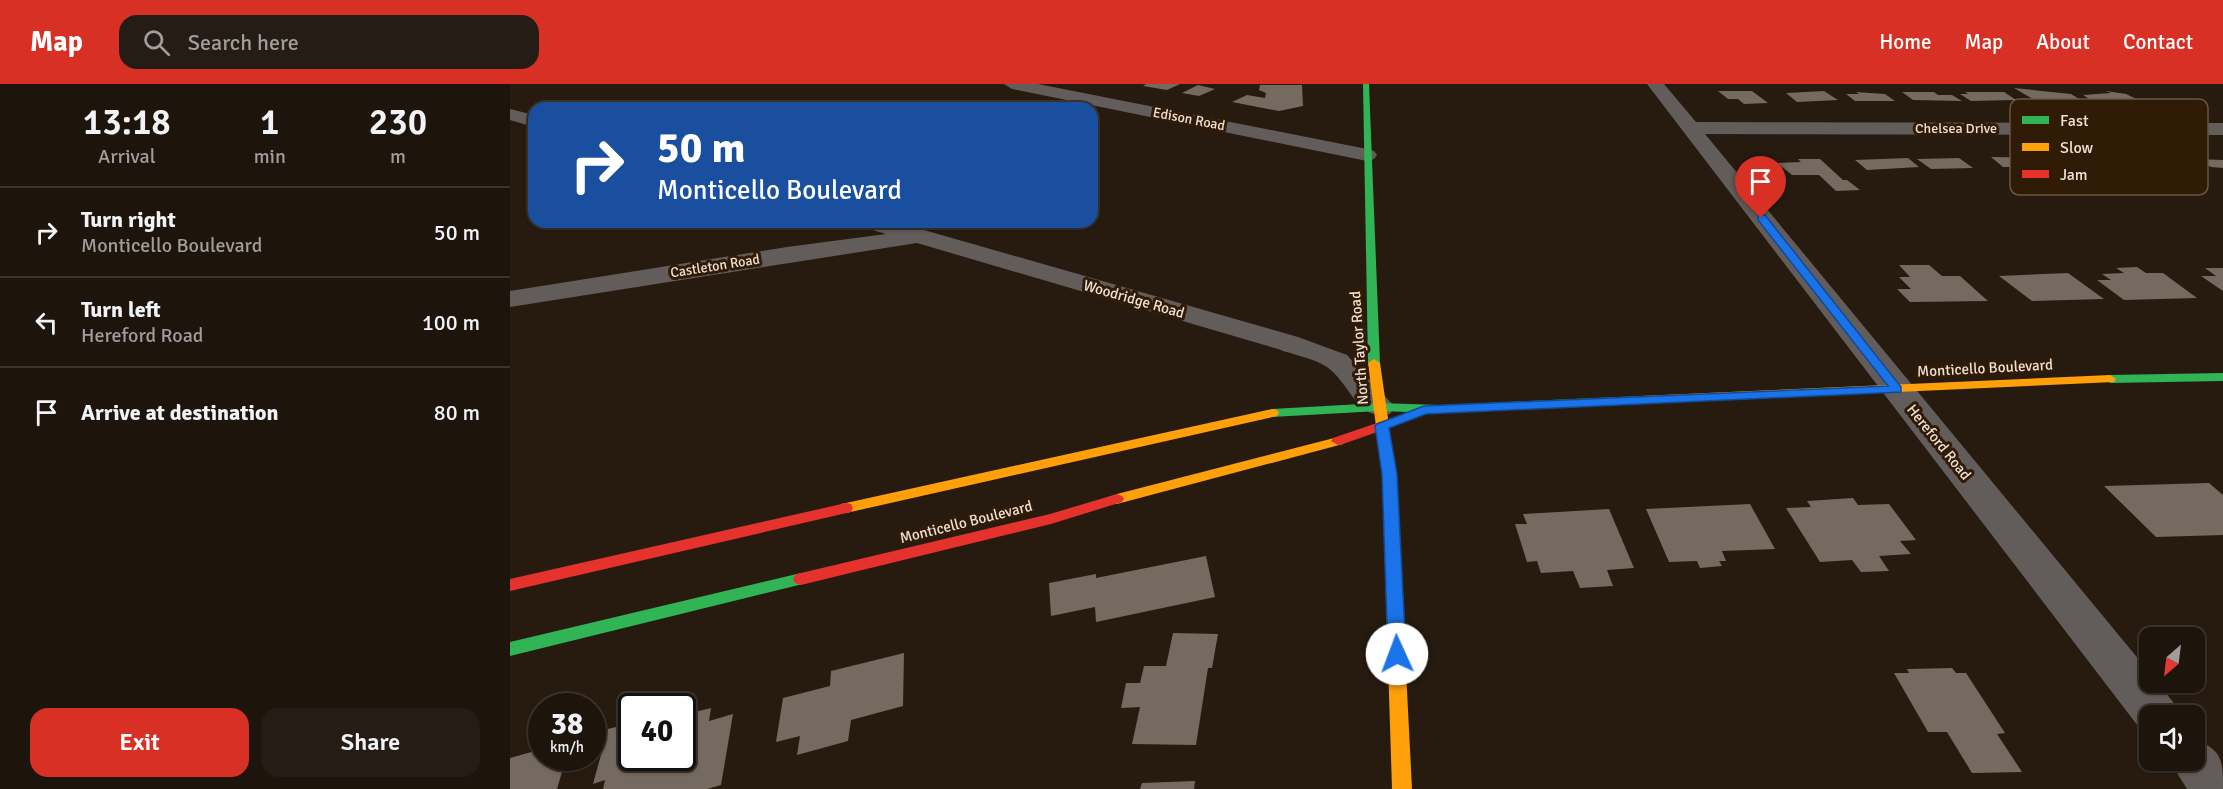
<!DOCTYPE html>
<html lang="en">
<head>
<meta charset="utf-8">
<style>
  :root { --surface:#1d140c; --page:#251d15; --text:#f1f3f6; --muted:#a09e9d; --line:#3b332d; --accent:#d93025 }
  body { margin:0; font-family:Signika,sans-serif; background:var(--page); color:var(--text); height:100vh; display:flex; flex-direction:column; font-size:22px; white-space:nowrap }
  * { box-sizing:border-box; margin:0 }
  p { font-size:20px; color:var(--muted) }
  .icon { flex:none; width:33px; height:33px; fill:none; stroke:currentColor; stroke-width:2; stroke-linecap:round; stroke-linejoin:round }
  .map { position:relative; flex:1; overflow:hidden }
  .side { display:flex; flex-direction:column; background:var(--surface); width:510px }
  .side>* { flex:none }
  .banner { position:absolute; left:18px; top:18px; width:570px; height:126px; border-radius:18px; box-shadow:0 2px 4px #0004,0 0 0 2px var(--line); background:#1a4fa0; color:#fff; overflow:hidden }
  .needle { width:39px; rotate:208deg }
  .tools { position:absolute; left:1629px; top:543px; display:grid; gap:12px }
  .tools a { display:grid; place-items:center; width:66px; height:66px; border-radius:12px; background:var(--surface); box-shadow:0 2px 4px #0004,0 0 0 2px var(--line); font-size:30px }
  .speed { position:absolute; left:18px; top:609px; display:flex; gap:12px; font-size:30px; font-weight:700; text-align:center }
  .speed>* { display:grid; place-content:center; width:78px; height:78px; border-radius:50%; background:var(--surface); box-shadow:0 2px 4px #0004,0 0 0 2px var(--line); line-height:1 }
  .speed small { font-size:15px; font-weight:400 }
  .speed .limit { border:3px solid #111; border-radius:9px; background:#fff; color:#111 }
  .pin { position:absolute; display:grid; place-items:center; width:51px; height:51px; color:#fff; margin:-62px -26px; border-radius:50% 50% 50% 0; rotate:-45deg; box-shadow:0 0 6px #0007 }
  .pin .icon { rotate:45deg }
  .me { position:absolute; width:66px; margin:-33px; rotate:358deg; stroke-linejoin:round; filter:drop-shadow(0 0 4px #0008) }
  .turn { display:flex; align-items:center; gap:21px; height:126px; padding:0 30px; font-size:27px }
  .turn .icon { width:78px; height:78px; stroke-width:2.5 }
  .turn b { display:block; font-size:42px; line-height:51px }
  .eta { display:flex; justify-content:space-evenly; align-items:center; height:102px; text-align:center }
  .eta b { font-size:36px; font-weight:600; line-height:42px }
  .button { display:flex; gap:12px; margin-top:auto; padding:12px 30px }
  .button a { flex:1; height:69px; border-radius:18px; background:var(--accent); color:#fff; font-size:24px; font-weight:600; line-height:69px; text-align:center }
  .button a+a { background:var(--page); color:var(--text) }
  ul { padding:0; list-style:none }
  li { display:flex; align-items:center; gap:18px; height:90px; padding:0 30px; border-top:2px solid var(--line) }
  li div { flex:1 }
  li b { display:block; font-size:22px }
  li em { font-style:normal }
  header { display:flex; align-items:center; gap:36px; box-sizing:border-box; height:84px; padding:0 30px; background:var(--accent); color:#fff }
  header strong { font-size:28px }
  nav { display:flex; gap:33px; margin-inline-start:auto; font-size:21px }
  .search { width:420px; height:54px; background:var(--page); display:flex; align-items:center; gap:15px; box-sizing:border-box; padding:0 21px; border-radius:18px; color:var(--muted); font-size:22px }
  main { display:flex; flex:1; min-height:0 }
  .map>svg:first-child { display:block }
</style>
</head>
<body>
<header>
<strong>Map</strong>
<div class="search"><svg class="icon" aria-label="search" viewBox="0 0 24 24"><circle cx="10" cy="10" r="6"/><path d="M15 15l6 6"/></svg>Search here</div>
<nav><a>Home</a><a>Map</a><a>About</a><a>Contact</a></nav>
</header>
<main>
<section class="side">
<div class="eta">
<div><b>13:18</b><p>Arrival</p></div>
<div><b>1</b><p>min</p></div>
<div><b>230</b><p>m</p></div>
</div>
<ul>
<li><svg class="icon" aria-label="right" viewBox="0 0 24 24"><path d="M7 20v-9h11M14 6l5 5-5 5"/></svg><div><b>Turn right</b><p>Monticello Boulevard</p></div><em>50 m</em></li>
<li><svg class="icon" aria-label="left" viewBox="0 0 24 24"><path d="M17 20v-9H6M10 6l-5 5 5 5"/></svg><div><b>Turn left</b><p>Hereford Road</p></div><em>100 m</em></li>
<li><svg class="icon" aria-label="arrive" viewBox="0 0 24 24"><path d="M6 21V4h12l-3 4 3 4H6"/></svg><div><b>Arrive at destination</b></div><em>80 m</em></li>
</ul>
<div class="button"><a>Exit</a><a>Share</a></div>
</section>
<div class="map">
<svg width="1713" height="705" viewBox="0 0 1713 705">
  <rect width="100%" height="100%" fill="#271b10"/>
  <!-- building -->
  <g fill="#756a60">
    <path d="M636 0H670L657 6 633 2Z"/>
    <path d="M688 1 705 5 689 12 672 9Z"/>
    <path d="M750 1H792L793 22 769 27 722 18 737 11 755 14 756 9 749 6Z"/>
    <path d="M1504 4 1561 10 1574 18 1526 17Z"/>
    <path d="M1208 7H1242L1258 19 1234 20 1228 15H1218Z"/>
    <path d="M1314 7 1328 16 1287 18 1276 9Z"/>
    <path d="M1596 7 1616 10 1635 19 1584 18 1573 11 1601 9Z"/>
    <path d="M1346 8 1375 10 1385 17H1345L1336 10H1349Z"/>
    <path d="M1392 8H1424L1428 11H1442L1452 17 1403 16Z"/>
    <path d="M1455 8H1494L1506 16 1461 17 1450 10H1458Z"/>
    <path d="M1481 73 1538 74 1567 94H1549L1535 83H1493Z"/>
    <path d="M1398 74 1409 83 1357 86 1345 76Z"/>
    <path d="M1449 74 1463 84 1421 85 1407 75Z"/>
    <path d="M1288 75H1310L1333 96H1337L1350 106 1326 107 1309 91H1282L1267 79 1291 78Z"/>
    <path d="M1686 75 1713 76V84L1701 83Z"/>
    <path d="M1389 181H1419L1432 192H1450L1478 217 1400 218 1387 205H1401L1389 193H1400Z"/>
    <path d="M1627 183 1636 189H1653L1687 214 1614 216 1587 196H1601L1592 190 1614 189 1606 184Z"/>
    <path d="M1695 184H1713V207L1691 192H1706Z"/>
    <path d="M1558 189 1594 215 1522 217 1489 192Z"/>
    <path d="M1699 399 1713 411V451L1646 453 1594 402Z"/>
    <path d="M1343 414 1348 421 1379 420 1406 456 1390 457 1401 470 1369 472 1379 487 1351 488 1342 476 1310 478 1276 424 1301 423 1297 417Z"/>
    <path d="M1240 420 1265 465 1212 467 1216 477H1209L1212 482 1190 484 1187 477 1159 478 1136 425Z"/>
    <path d="M1099 425 1124 484 1097 486 1103 502 1070 504 1063 487 1031 489 1027 477 1017 478 1005 440H1017L1013 430Z"/>
    <path d="M696 472 705 513 586 538 585 523 541 532 539 499 586 490V494Z"/>
    <path d="M663 549 708 550 702 584H698L686 661 622 660 630 623 611 624 616 599H630L634 582H656Z"/>
    <path d="M394 569 393 622 341 636 338 657 287 671 290 652 266 658 273 614 320 602 321 587Z"/>
    <path d="M1442 584 1446 589H1456L1495 649 1487 650 1512 688 1462 689 1437 648H1418L1384 589H1399L1397 585Z"/>
    <path d="M201 624 199 637 223 630 211 701 197 705H93L95 696 83 700 98 645 122 639V674H172V631Z"/>
    <path d="M32 665V674H56L47 705H0V674Z"/>
    <path d="M685 697 684 705H630L632 699Z"/>
  </g>
  <g fill="none" stroke-linecap="round" stroke-linejoin="round">
    <!-- street -->
    <g fill="#625c5a" fill-rule="evenodd">
      <path d="M494 0H528L857 65 864 67 867 71 864 75 857 77 502 5Z"/>
      <path d="M1137 0H1154L1186 38 1713 39V51L1195 50 1640 589V598H1647L1663 618 1670 632H1640V649L1631 646Z"/>
      <path d="M0 25 24 31V43L0 36Z"/>
      <path d="M349 138H386L788 253 837 271 885 323 880 330C847 338 840 299 817 283 804 274 783 271 768 265L407 159 0 223V207L277 163 376 150 353 143Z"/>
      <path d="M1684 655C1713 666 1713 677 1713 705H1677L1659 676H1684Z"/>
    </g>
    <!-- fast -->
    <g fill="#30b455" fill-rule="evenodd">
      <path d="M853 0H859L870 279 864 283 858 279Z"/>
      <path d="M1713 289V297L1600 299 1594 295 1600 291Z"/>
      <path d="M1130 312 1136 316 1135 319 930 329 869 327 762 333 755 329 762 325 869 319 930 321Z"/>
      <path d="M291 489 297 491 299 495 297 499 0 572V558Z"/>
    </g>
    <!-- slow -->
    <g fill="#ff9f0a" fill-rule="evenodd">
      <path d="M864 275 870 279 886 390 902 705H882L872 390 858 279Z"/>
      <path d="M1600 291 1606 295 1604 298 1130 320 1124 316 1130 312Z"/>
      <path d="M762 325 767 326 769 329 767 332 336 429 331 428 329 424 331 420 336 419Z"/>
      <path d="M828 353 835 357 833 360 607 420 602 418 600 415 602 412 607 410Z"/>
    </g>
    <!-- jam -->
    <g fill="#e5322d" fill-rule="evenodd">
      <path d="M902 327 909 331 907 334 833 360 828 361 821 357 823 354Z"/>
      <path d="M607 410 612 412 614 415 612 418 541 440 291 501 285 499 283 495 285 491 291 489 540 430Z"/>
      <path d="M336 419 341 420 343 424 341 428 0 507V495Z"/>
    </g>
  </g>
  <!-- route -->
  <path fill="#1a73e8" stroke="#114b97" stroke-width="1.5" d="M1248 131H1255L1391 303V308L916 330 879 344 887 390 896 570 893 575H881L878 570 872 390 865 342 867 340 914 322 1378 302 1248 136Z"/>
  <g text-anchor="middle" dominant-baseline="central" stroke-width="6" stroke-linejoin="round" paint-order="stroke">
    <!-- far-street labels -->
    <g font-size="14" fill="#efe0d4" stroke="#301b07">
      <text transform="translate(679 35) rotate(11)">Edison Road</text>
      <text x="1446" y="44">Chelsea Drive</text>
      <text transform="translate(205 182) rotate(-9)">Castleton Road</text>
    </g>
    <!-- street labels -->
    <g font-size="15" fill="#efe0d4" stroke="#301b07">
      <text transform="translate(624 215) rotate(16)">Woodridge Road</text>
      <text transform="translate(849 264) rotate(-94)">North Taylor Road</text>
      <text transform="translate(1475 284) rotate(-3)">Monticello Boulevard</text>
      <text transform="translate(1429 358) rotate(51)">Hereford Road</text>
      <text transform="translate(456 438) rotate(-14)">Monticello Boulevard</text>
    </g>
  </g>
  <!-- legend -->
  <rect x="1500" y="15" width="198" height="96" rx="9" fill="#301b07" stroke="#695644" stroke-width="1.5"/>
  <rect x="1512" y="32" width="27" height="8" fill="#30b455"/>
  <rect x="1512" y="59" width="27" height="8" fill="#ff9f0a"/>
  <rect x="1512" y="86" width="27" height="8" fill="#e5322d"/>
  <g font-size="16" fill="#efe0d4">
    <text x="1550" y="42">Fast</text>
    <text x="1550" y="69">Slow</text>
    <text x="1550" y="96">Jam</text>
  </g>
</svg>
<div class="tools">
<a><svg class="needle" viewBox="-14 -14 28 28"><path d="M0-13l5 13h-10z" fill="#e53935"/><path d="M0 13l5-13h-10z" fill="#a09e9d"/></svg></a>
<a><svg class="icon" aria-label="sound" viewBox="0 0 24 24"><path d="M4 9h4l5-4v14l-5-4H4zM17 9q2 3 0 6"/></svg></a>
</div>
<div class="speed"><div>38<small>km/h</small></div><div class="limit">40</div></div>
<div class="pin" style="left:1251px;top:134px;background:#d93025"><svg class="icon" aria-label="arrive" viewBox="0 0 24 24"><path d="M6 21V4h12l-3 4 3 4H6"/></svg></div>
<svg class="me" style="left:887px;top:570px" viewBox="-20 -20 40 40"><circle r="19" fill="#fff"/><path d="M0-13L10 11 0 6-10 11z" fill="#1a73e8"/></svg>
<div class="banner">
<div class="turn"><svg class="icon" aria-label="right" viewBox="0 0 24 24"><path d="M7 20v-9h11M14 6l5 5-5 5"/></svg><div><b>50 m</b>Monticello Boulevard</div></div>
</div>
</div>
</main>
</body>
</html>
